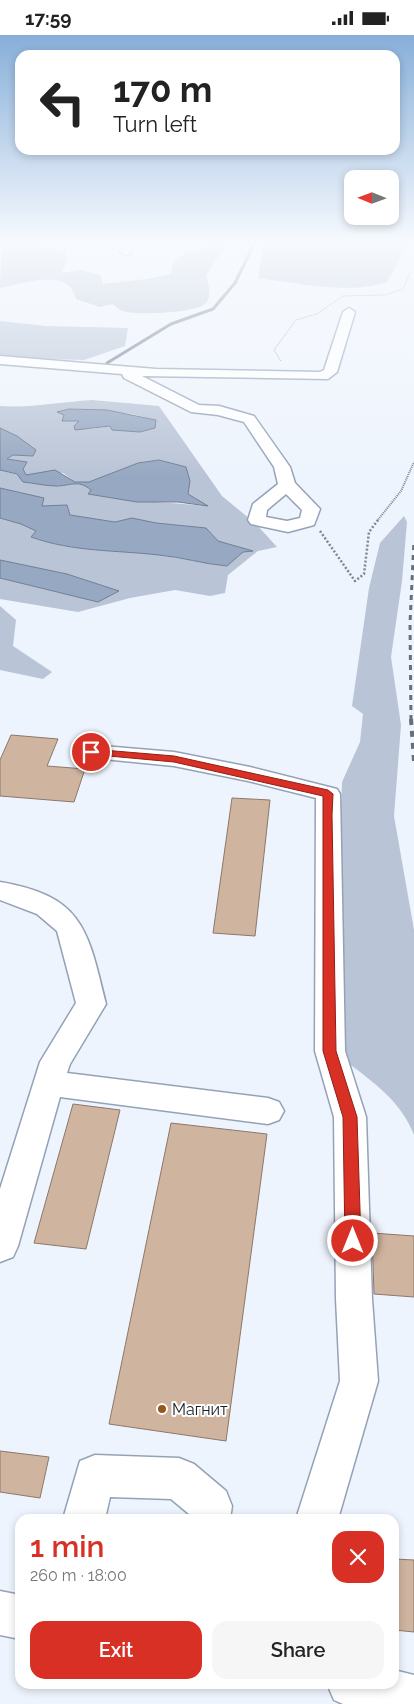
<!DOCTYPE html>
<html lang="en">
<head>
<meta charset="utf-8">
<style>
  :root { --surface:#fff; --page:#f6f6f6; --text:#222; --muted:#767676; --accent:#d93025 }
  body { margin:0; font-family:Raleway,sans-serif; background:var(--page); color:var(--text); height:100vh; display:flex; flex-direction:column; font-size:19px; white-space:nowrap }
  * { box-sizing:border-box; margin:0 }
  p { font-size:16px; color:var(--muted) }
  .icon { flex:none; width:28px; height:28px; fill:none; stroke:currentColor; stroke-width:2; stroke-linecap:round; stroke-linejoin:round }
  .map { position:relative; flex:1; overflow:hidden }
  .drawer { position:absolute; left:15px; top:1479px; width:384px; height:175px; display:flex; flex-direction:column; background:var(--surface); border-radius:15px; box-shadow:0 2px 8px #0003 }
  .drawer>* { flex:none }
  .guide { position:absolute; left:15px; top:15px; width:385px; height:105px; border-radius:15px; box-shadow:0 2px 8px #0003; background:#fff; color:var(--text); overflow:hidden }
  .needle { width:32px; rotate:271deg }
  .buttons { position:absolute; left:344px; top:135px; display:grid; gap:10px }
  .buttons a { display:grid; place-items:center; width:55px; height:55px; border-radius:10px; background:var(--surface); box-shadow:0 2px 8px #0003; font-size:25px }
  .pin { position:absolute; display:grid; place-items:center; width:42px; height:42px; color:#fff; margin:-21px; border:2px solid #fff; border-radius:50%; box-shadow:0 1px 5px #0007 }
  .me { position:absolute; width:55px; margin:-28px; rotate:0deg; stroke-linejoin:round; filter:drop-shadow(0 0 4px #0008) }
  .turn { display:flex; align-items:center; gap:18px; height:105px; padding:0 15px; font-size:22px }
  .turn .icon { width:65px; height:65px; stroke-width:2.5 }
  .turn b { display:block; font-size:35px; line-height:42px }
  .round { display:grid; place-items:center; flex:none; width:52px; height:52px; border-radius:15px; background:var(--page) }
  .overview { display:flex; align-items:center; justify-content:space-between; height:85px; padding:0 15px }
  h1 { font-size:30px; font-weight:600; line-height:38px; color:var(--accent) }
  .action { display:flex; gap:10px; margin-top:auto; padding:10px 15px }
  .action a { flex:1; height:58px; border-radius:15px; background:var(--accent); color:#fff; font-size:20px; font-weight:600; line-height:58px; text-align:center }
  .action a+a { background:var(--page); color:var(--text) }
  .status { display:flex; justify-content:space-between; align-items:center; height:35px; padding:0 25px; background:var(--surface); direction:ltr }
  .status svg { height:14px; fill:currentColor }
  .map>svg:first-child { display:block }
</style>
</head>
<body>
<div class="status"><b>17:59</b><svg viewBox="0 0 49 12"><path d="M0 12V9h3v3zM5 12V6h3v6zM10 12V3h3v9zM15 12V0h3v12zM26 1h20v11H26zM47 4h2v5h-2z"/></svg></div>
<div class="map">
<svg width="414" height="1669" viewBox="0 0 414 1669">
  <rect width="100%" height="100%" fill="#eef4fd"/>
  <!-- green -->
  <g fill="#b9c4d6" fill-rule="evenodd">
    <path d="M2 207H19L65 216 67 227 61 238 80 235 100 240 103 249 147 244 171 239 174 225 188 217 210 212 211 207 233 208 223 215 206 240C208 249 212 259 207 267 200 278 140 280 127 277 121 276 117 273 113 269L100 272 76 264C68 231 24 249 0 253Z"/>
    <path d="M264 207H405L406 214 387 247C346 260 300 248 258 243Z"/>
    <path d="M0 286 46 291 128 293 125 311 84 325 0 322Z"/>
    <path d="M92 365 159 371 222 461 256 489 277 512 258 516 228 540 225 558 210 561 175 555 130 563 78 577 0 564V543L98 567 118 556 67 539 0 525V483L21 489 37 496 31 502C77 519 115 513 161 520 183 523 204 529 226 531L243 517 251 516 218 506 206 493 156 488 132 483 115 487 70 480 67 470 41 471 44 463 0 453V435L58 451 69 447 86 451 92 455 89 459C128 467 167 467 207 471L188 459 190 446 159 425 138 428 89 447H75L63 438 26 440 23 434 27 427 7 425 13 420 33 421 0 393V371C31 373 61 367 92 365ZM83 374 132 379 156 385 90 394 80 386H63L64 380 58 377Z"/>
    <path d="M404 481 407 487 402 546 391 622 401 690 394 781 414 895V1100C401 1066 374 1048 347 1027L335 967 342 747 360 707 363 679 352 671 369 553 380 508Z"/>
    <path d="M0 571 16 585 13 611 52 637 43 644 0 635Z"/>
  </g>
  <!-- water -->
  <g fill="#97a8c2" stroke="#717e93">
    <path d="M69 374 107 375 156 385 155 393 140 397 112 395 110 391 75 395 74 391 79 386H62L64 380 57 377Z"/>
    <path d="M0 393 17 401 36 415 33 421 13 420 7 424 27 427 23 434 26 440 55 435 75 447H89L138 428 159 425 186 432 190 446 188 459 208 471 178 467H137L88 459 91 455C78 444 70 451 56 451 46 451 34 448 23 447L17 439 0 435Z"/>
    <path d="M0 453 44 463 42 471 67 470 70 480 115 487 132 483 156 488 206 493 218 506 253 516 243 517 227 531C203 529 182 522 159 520 115 515 73 517 31 502L36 496 21 489 0 483Z"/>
    <path d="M0 525 67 539 119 556 98 567 0 543Z"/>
  </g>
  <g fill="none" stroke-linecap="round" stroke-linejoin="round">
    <!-- stream -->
    <path stroke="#717e93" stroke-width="3" d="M107 328 171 289 213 274 235 248 255 207"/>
  </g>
  <!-- building -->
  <g fill="#cfb4a0" stroke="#8c7869">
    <path d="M11 700 58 704 47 731 85 734 74 767 0 761V725Z"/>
    <path d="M232 763 270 765 255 901 213 898Z"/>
    <path d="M73 1069 120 1075 86 1214 34 1208Z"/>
    <path d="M171 1088 267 1099 226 1406 109 1389Z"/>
    <path d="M372 1198 414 1201V1262L374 1259Z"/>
    <path d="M0 1416 49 1422 40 1463 0 1457Z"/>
    <path d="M394 1524 414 1525V1597L394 1595Z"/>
  </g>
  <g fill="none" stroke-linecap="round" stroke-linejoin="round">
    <defs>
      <g id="minor">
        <path d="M124 207H134L130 219 126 220 120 217Z"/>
        <path d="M349 273 355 277 337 337 328 344 142 341 199 370 219 371 254 381 290 432 295 448 320 474 314 490 288 497 251 489 248 485 253 469 278 449 274 432 244 387 218 380 191 377 124 343 122 339 0 329V321L156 334 320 337 324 335 343 277ZM286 459 302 475 300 483 287 486 266 482 267 475Z"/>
        <path d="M91 710 174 717 250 732 337 754 340 759 345 1016 366 1082 372 1264 378 1346 338 1484H296L340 1346 336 1264 334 1082 315 1016 316 763 248 746 174 731 83 722 79 717 83 712Z"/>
        <path d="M0 847C84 861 88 896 106 969L70 1029 67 1038 268 1063 279 1067 284 1076 279 1085 268 1089 60 1062 18 1211 13 1222 0 1227V1154L40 1027 76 968 57 896 37 879 0 865Z"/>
        <path d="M95 1420 179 1423 194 1429 226 1456 232 1471 230 1484H188L189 1479 171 1464 110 1462 105 1484H63L80 1426Z"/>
        <path d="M0 1556 20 1560V1604L0 1600Z"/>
        <path d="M394 1635 414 1640V1669H343L334 1665 327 1649H394Z"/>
      </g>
    </defs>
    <!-- minor casing -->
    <use href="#minor" stroke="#94a2b6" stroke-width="3"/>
    <!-- path-far2 -->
    <path stroke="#7f858d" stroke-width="1" stroke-dasharray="1 1" stroke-linecap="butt" d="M281 326 274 315 296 285 317 279 343 261 385 260 403 254 411 236"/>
    <!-- path-far1 -->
    <path stroke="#7f858d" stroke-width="2" stroke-dasharray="1 1" stroke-linecap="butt" d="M377 486 401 456 414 427"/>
    <!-- path -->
    <path stroke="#7f858d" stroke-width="2.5" stroke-dasharray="2 2" stroke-linecap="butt" d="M320 496 355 546 364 539 369 497 378 485"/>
    <!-- minor -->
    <use href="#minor" fill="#fff" fill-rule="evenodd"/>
    <!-- rail-far1 -->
    <path stroke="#696f77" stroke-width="3" stroke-dasharray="5 5" stroke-linecap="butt" d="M411 685 410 588 414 505"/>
    <!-- rail -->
    <path stroke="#696f77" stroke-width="4" stroke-dasharray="6 6" stroke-linecap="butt" d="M411 684 414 726"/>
  </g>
  <!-- sky -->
  <linearGradient id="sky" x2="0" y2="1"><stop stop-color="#87afd9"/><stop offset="0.47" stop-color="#f7fafe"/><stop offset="1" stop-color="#f7fafe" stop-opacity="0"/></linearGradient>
  <rect width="414" height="441" fill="url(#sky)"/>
  <!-- route -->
  <path fill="#d93025" stroke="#8d1f18" d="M91 714 174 721 328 755 333 759 332 780 336 1016 357 1082 361 1206 358 1211 353 1213 348 1211 345 1206 343 1082 323 1016V761L174 727 87 719 86 717Z"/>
  <!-- markers -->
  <circle fill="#96571d" stroke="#fff" stroke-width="2" cx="162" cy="1374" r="5"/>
  <g text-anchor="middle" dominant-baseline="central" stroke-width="4" stroke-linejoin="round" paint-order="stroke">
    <!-- near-poi labels -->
    <g font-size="16" fill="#181d25" stroke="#fff" text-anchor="start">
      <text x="172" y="1374">Магнит</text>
    </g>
  </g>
</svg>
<div class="buttons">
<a><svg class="needle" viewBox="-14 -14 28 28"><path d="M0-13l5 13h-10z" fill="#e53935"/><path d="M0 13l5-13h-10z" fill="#767676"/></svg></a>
</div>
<div class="pin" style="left:91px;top:717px;background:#d93025"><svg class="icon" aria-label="arrive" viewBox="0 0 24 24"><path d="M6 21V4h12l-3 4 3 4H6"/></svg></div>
<svg class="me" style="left:353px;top:1206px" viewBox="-20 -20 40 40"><circle r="17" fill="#d93025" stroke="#fff" stroke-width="3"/><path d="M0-11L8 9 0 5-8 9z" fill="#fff"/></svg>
<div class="guide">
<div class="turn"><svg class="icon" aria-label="left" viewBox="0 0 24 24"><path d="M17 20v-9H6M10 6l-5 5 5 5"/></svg><div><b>170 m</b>Turn left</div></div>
</div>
<section class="drawer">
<div class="overview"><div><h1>1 min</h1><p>260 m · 18:00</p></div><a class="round" style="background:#d93025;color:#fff"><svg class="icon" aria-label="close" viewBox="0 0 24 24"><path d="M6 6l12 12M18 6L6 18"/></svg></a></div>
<div class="action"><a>Exit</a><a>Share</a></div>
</section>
</div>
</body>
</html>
